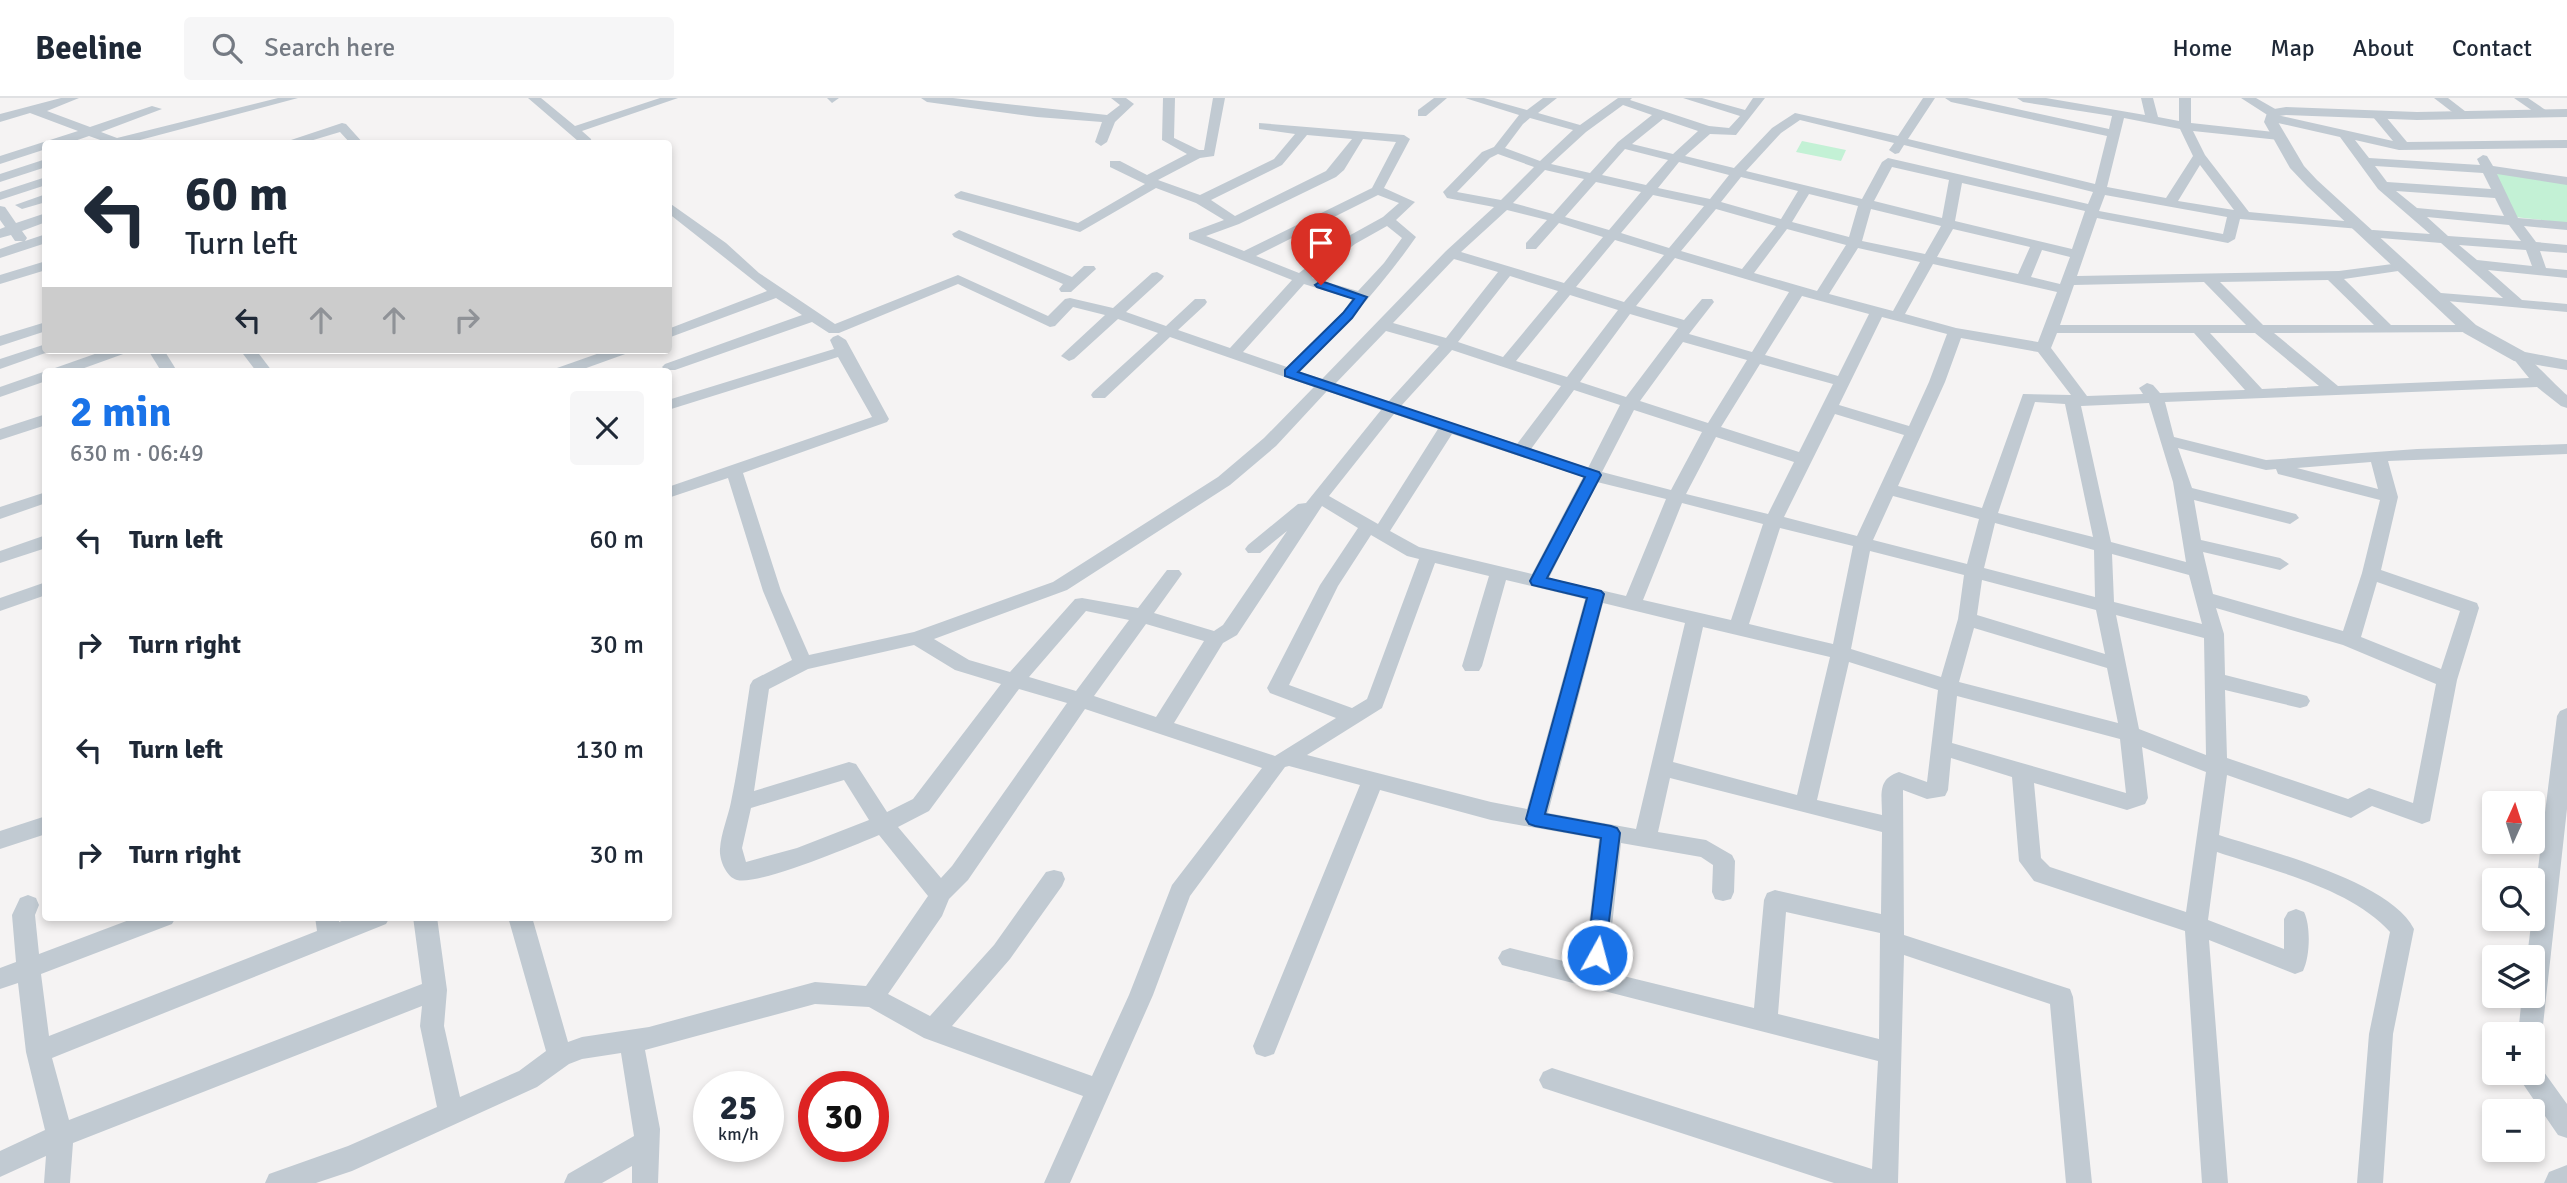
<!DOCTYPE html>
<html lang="en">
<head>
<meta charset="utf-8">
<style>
  :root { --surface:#fff; --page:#f6f6f7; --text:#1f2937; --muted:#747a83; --line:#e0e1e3; --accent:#1a73e8 }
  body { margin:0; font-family:Signika,sans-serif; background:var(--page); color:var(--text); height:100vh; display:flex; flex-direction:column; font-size:26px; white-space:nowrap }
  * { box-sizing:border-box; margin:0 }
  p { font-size:23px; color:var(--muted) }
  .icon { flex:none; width:38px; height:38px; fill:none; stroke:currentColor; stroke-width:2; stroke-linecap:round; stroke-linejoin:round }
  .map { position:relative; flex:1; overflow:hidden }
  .drawer { position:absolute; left:42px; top:270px; width:630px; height:553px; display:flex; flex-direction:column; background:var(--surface); border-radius:7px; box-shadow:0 4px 10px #0003 }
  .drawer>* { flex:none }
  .guide { position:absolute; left:42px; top:42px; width:630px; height:214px; border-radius:7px; box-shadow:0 4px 10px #0003; background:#fff; color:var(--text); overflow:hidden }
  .needle { width:46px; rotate:3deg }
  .controls { position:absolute; left:2482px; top:693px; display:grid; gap:14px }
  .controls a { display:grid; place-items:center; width:63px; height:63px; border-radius:7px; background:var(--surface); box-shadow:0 4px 10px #0003; font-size:35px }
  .speed { position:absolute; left:693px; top:973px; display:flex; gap:14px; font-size:35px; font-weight:700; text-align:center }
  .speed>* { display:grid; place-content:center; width:91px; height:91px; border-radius:50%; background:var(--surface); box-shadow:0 4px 10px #0003; line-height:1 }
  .speed small { font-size:18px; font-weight:400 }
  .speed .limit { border:10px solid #d22; background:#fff; color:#111 }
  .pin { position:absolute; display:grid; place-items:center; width:60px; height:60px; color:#fff; margin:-72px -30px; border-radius:50% 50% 50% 0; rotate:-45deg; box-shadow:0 0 7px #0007 }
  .pin .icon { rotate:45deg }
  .me { position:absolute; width:77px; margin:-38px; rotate:7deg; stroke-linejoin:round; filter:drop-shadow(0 0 5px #0008) }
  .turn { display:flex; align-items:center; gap:24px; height:147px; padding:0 28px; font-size:32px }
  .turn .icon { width:91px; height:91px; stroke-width:2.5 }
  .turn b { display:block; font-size:49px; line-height:60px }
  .lanes { display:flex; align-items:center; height:66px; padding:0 28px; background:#0003; justify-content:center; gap:35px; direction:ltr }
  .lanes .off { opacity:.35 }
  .round { display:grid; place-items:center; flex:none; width:74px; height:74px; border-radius:7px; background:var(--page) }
  .summary { display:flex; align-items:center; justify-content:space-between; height:119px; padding:0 28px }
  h1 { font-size:42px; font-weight:700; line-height:52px; color:var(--accent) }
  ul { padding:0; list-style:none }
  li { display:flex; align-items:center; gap:21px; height:105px; padding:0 28px }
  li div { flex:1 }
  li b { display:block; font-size:26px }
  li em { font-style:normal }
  header { display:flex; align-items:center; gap:42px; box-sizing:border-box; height:98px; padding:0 35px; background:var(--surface); border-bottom:2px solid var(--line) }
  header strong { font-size:33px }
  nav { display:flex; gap:38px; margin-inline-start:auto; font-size:24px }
  .search { width:490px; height:63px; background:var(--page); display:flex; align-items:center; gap:18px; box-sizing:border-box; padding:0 24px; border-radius:7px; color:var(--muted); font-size:26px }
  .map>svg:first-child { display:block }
</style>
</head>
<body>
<header>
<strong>Beeline</strong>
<div class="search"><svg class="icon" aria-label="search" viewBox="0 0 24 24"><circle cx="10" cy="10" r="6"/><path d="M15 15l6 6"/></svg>Search here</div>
<nav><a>Home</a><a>Map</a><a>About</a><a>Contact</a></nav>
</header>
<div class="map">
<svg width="2567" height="1085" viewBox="0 0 2567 1085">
  <rect width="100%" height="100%" fill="#f5f3f3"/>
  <!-- green -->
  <g fill="#c3f1d5">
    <path d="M1802 43 1846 52 1841 63 1796 54Z"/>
    <path d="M2495 73 2567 84V125L2515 119Z"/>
  </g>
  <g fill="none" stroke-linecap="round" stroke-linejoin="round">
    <!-- minor -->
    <g fill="#c1cad2" fill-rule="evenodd">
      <path d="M61 0H79L47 13 90 29 152 8 162 11 101 34 117 40 278 0H298L125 46H100L103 43 89 38 66 46H46V51L0 66V58L78 33 30 15 0 24V16Z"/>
      <path d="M528 0H541L575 28 660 0H678L582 33 591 41 592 46H576L578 43Z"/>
      <path d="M827 0H839L832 5Z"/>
      <path d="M921 0H953L1107 17 1120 7 1111 0H1126L1134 6 1115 24 1107 44 1101 48 1095 44 1102 24 1037 19 927 4Z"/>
      <path d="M1163 0H1175L1174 40 1199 52H1204L1213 0H1225L1214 58 1200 60 1158 82 1200 97 1274 61 1295 36 1259 31V25L1404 37 1410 41 1384 90 1415 104 1396 122 1416 139C1382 188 1342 231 1300 274L1322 281 1446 153 1494 109 1447 100 1443 94 1482 54 1494 49 1519 17 1465 0H1484L1527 12 1543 0H1557L1538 15 1580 27 1618 0H1632L1630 2 1709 28 1729 30 1740 18 1683 0H1702L1745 12 1753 0H1765L1736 37 1710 36 1685 58 1734 70 1772 30 1795 15 1898 38 1923 0H1935L1908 41 2095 86 2107 38 1951 4 1945 0H1967L2109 31 2112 18 2023 4 2017 0H2046L2145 17 2141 0H2153L2158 19 2179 23V0H2191V25L2283 35V41L2279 42 2193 33 2205 57 2249 114 2355 124 2362 128 2360 131 2240 121 2235 141 2228 145 2097 120 2077 178 2339 173 2400 165 2407 169 2405 172 2344 181 2391 227H2470L2477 231 2475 234 2274 235 2338 288 2529 280 2512 259 2520 254C2527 256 2557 289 2567 297V310L2561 308 2537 289 2165 304 2174 339 2266 362 2417 351 2567 346V356L2388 363 2398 399 2381 472 2477 505 2479 510 2457 582 2430 723 2422 726 2372 708 2351 720 2227 677 2219 737C2268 753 2390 783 2414 831L2393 936 2383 1085H2357L2369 936 2390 834C2351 790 2271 772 2217 754L2208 822 2284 851V821L2288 814 2296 811 2304 814C2311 828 2310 859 2303 873L2295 876 2209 842 2228 1085H2202L2185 833 2034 783 2019 763 2012 679 1951 660 1948 692 1945 698 1927 701 1903 692 1904 837 2070 891 2073 899 2092 1085H2066L2050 906 1904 857 1898 1085H1834L1543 990 1539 982 1543 974 1552 970 1872 1071 1878 963 1502 867 1498 860 1502 853 1510 850 1584 868 1599 741 1491 722 1380 692 1274 956 1265 959 1256 956 1253 948 1360 687 1289 668 1285 669 1190 798 1153 897 1070 1085H1044L1083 998 924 940 869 909 815 906 645 952 660 1031 658 1085H632V1068L602 1085H564L568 1076 634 1038 621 955 582 961 569 966 537 989 352 1073 316 1085H265L269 1076 348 1048 437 1009 420 928 422 908 73 1045 70 1085H44L46 1058 0 1079V1053L45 1032 26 954 18 885 0 891V870L16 864 12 817 20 800 28 797 36 800 39 807 35 817 39 856 137 819H176L172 826 41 876 49 938 317 833 315 819H339V824L352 819H390L386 826 52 960 69 1022 422 886 413 819H437L447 892 444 928 460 999 519 973 546 953 508 819H532L568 944 582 939 649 929 815 884 866 888 928 798 879 737C855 747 758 788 737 782 726 779 719 761 720 751 721 735 728 719 731 704 739 665 744 626 750 587L753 582 792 562 763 493 728 380 668 400V389L872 319 838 259 668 312V302L834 251 830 242 833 239 838 237 846 242 889 321 887 324 743 375 781 493 809 557 914 534 1053 484 1218 379 1264 340 1314 289 1170 239 1105 300H1093L1091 297 1093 294 1158 235 1118 221 1074 261 1069 263 1061 258 1064 255 1105 217 1073 209 1055 228 1050 229 958 186 839 235H829L812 224 675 272H665L662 269 665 266 802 217 776 200 668 240V231L767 193 668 115V104L726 145 759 175 835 226 958 177 1048 218 1065 201 1070 200 1113 210 1152 175 1157 174 1164 178 1162 181 1126 214 1166 228 1195 201H1205L1207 204 1205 207 1178 232 1230 250 1292 182 1189 141V135L1224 122 1196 105 1156 90 1080 134 956 100 954 97 961 93 1078 125 1145 86 1110 69V63H1120L1147 77 1187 56 1162 42ZM1623 7 1652 17 1618 44 1590 75 1551 66 1586 34ZM1530 20 1573 32 1540 63 1505 50 1523 26ZM2124 20 2180 31 2193 58 2166 100 2107 89ZM1663 21 1698 33 1673 56 1632 46ZM1800 22 1894 45 1889 52 1895 56 1899 55 1904 47 2093 94 2088 106 1888 60 1882 64 1862 101 1746 73 1781 35ZM1307 37 1352 41 1326 73 1235 118 1211 102 1282 67ZM1363 41 1396 44 1372 90 1244 153 1206 138 1239 126 1336 79 1344 72ZM1625 51 1668 62 1646 87 1602 77ZM1498 56 1534 69 1501 102 1457 94 1490 60ZM1679 64 1729 77 1710 101 1658 90ZM2200 67 2234 112 2178 103ZM1892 69 1949 82 1942 120 1874 103ZM1545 72 1584 81 1553 116 1513 105ZM1741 79 1798 93 1781 121 1721 104ZM1596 84 1641 94 1609 132 1565 119ZM1962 85 2085 113 2072 151 1955 123ZM1809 96 1858 108 1849 139 1792 124ZM1378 97 1399 105 1383 119 1345 140 1299 175 1256 158ZM1653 97 1704 108 1669 150 1621 135ZM2105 97 2227 119 2223 136 2099 113ZM1716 111 1776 128 1742 171 1681 153ZM1871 111 1941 128 1925 156 1862 143ZM1507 112 1547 122 1526 145V151H1536L1559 125 1603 139 1564 185 1461 154ZM1387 128 1402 140 1384 165 1358 193 1312 180 1355 146ZM1787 131 1846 147 1817 193 1754 175ZM1953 131 2030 149 2018 176 1937 159ZM1615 142 1664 157 1624 204 1576 189ZM1858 150 1920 164 1893 213 1829 196ZM2042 152 2070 159 2060 186 2031 179ZM1675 160 1789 194 1752 254 1689 236 1714 204 1712 201H1702L1684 222 1636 208ZM1454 161 1498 174 1446 240 1393 225ZM1933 166 2057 194 2038 244 1956 230 1905 216ZM1510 178 1558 193 1503 259 1458 244ZM2328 182 2374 227H2263L2220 184ZM2204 184 2246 227H2060L2074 187ZM1304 186 1352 201 1343 214 1287 269 1243 254ZM1570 197 1618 212 1567 279 1516 263ZM1802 198 1869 216 1838 278 1765 257ZM1630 216 1678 230 1626 299 1580 284ZM1882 219 1947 236 1929 284 1909 328 1839 307ZM1386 233 1439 248 1388 304 1335 286ZM2057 235H2194L2245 292 2160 295 2153 287 2147 285 2139 290 2143 296 2087 298 2051 250ZM2210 235H2255L2319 288 2262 291ZM1961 240 2038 254 2071 297 2023 296 1982 410 1898 388 1945 284ZM1683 244 1747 262 1708 325 1640 303ZM1452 252 1561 288 1517 346 1401 308ZM1760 266 1833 286 1799 354 1721 329ZM1574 292 1620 307 1588 370 1531 351ZM1327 293 1381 312 1306 405 1298 406 1248 447 1245 451 1248 455H1260L1287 433 1223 527 1214 533 1154 515 1182 476 1179 472H1167L1138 510 1082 500 1075 501 1010 574 969 562 934 541 1067 492 1230 387 1276 348ZM2035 304 2065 306 2093 439 1998 415ZM2149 305 2173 384 2186 464 2111 444 2081 308ZM1634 312 1702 334 1671 392 1602 374ZM1394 316 1438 331 1378 426 1329 398ZM1835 316 1904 337 1857 438 1784 419ZM1452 336 1583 379 1532 476 1419 449 1390 433ZM1716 339 1794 364 1768 416 1686 396ZM2178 350 2266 372 2276 371 2278 376 2380 402 2362 475 2343 533 2213 496 2203 454 2280 472 2289 466 2280 460 2201 442 2194 402 2290 426 2299 420 2296 416 2192 390ZM2371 364 2378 391 2297 370ZM1597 384 1666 401 1626 498 1549 480ZM1893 398 1979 421 1967 466 1873 442ZM1682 405 1763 426 1731 522 1643 502ZM1322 408 1358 430 1320 487 1267 590 1270 595 1336 620 1275 658 1174 625 1223 545 1237 537ZM1995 425 2094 452 2095 499 1984 470ZM1780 430 1853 448 1833 546 1749 526ZM1371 437 1407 458 1419 461 1367 601 1352 610 1289 587 1338 488ZM1870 453 1964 477 1958 521 1941 579 1851 551ZM2112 456 2189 477 2202 526 2114 504ZM1435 465 1489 478 1462 568 1465 573H1479L1482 568 1506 482 1585 501 1527 711 1491 704 1307 657 1382 610ZM1982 482 2096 512 2105 556 1977 517ZM2377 484 2460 513 2441 571 2361 539ZM1603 505 1685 525 1636 731 1548 715ZM2216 510 2343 547 2436 586 2413 705 2369 690 2348 701 2227 660 2225 592 2300 610 2307 608 2310 603 2307 598 2300 596 2225 577 2224 536ZM1086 513 1129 522 1076 593 1029 579ZM2116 517 2204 540 2206 657 2139 631ZM1146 526 1204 543 1156 619 1094 598ZM1703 529 1830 559 1797 697 1673 664ZM1974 530 2107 570 2118 625 1959 584ZM914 547 955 572 1001 586 913 701 887 714 856 666 849 664 754 693 769 591 808 571ZM1849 564 1938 592 1927 684 1899 674C1877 681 1882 697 1882 717L1817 702ZM1019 591 1067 605 952 768 941 780 898 729 929 713ZM1957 598 2120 641 2126 695 1952 645ZM1085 611 1262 670 1172 787 1129 897 1092 978 952 928 1010 861 1062 788 1065 781 1062 774 1054 772 1046 774 994 847 930 918 888 896 942 818 949 801 968 782ZM2142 649 2206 674 2186 814 2050 769 2041 760 2034 685 2127 712 2145 706 2148 700ZM1670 680 1882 734 1881 816 1775 792 1767 795 1764 802 1754 910 1607 874 1621 745 1701 759 1713 767 1712 794 1715 801 1723 803 1731 801 1734 794 1735 763 1732 757 1706 742 1658 734ZM844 682 869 722 797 750 746 764 742 750 751 710ZM1786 814 1880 835 1879 941 1778 916Z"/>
      <path d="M1434 0H1447L1426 18H1418V12Z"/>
      <path d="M2241 0H2256L2277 12V17L2393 43 2373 19V13H2381L2407 44 2567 42V50L2399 52 2355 42 2369 60 2480 67 2477 61 2483 57 2487 58 2493 68 2567 79V87L2497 76 2518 120 2567 124V132L2524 128 2536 144 2567 147V155L2540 153 2546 170 2567 172V180L2488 172 2522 202 2567 206V214L2436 202 2434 199 2436 196 2441 195 2503 200 2441 145 2368 139V133L2373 132 2430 136 2378 91 2340 39 2269 23V18ZM2375 68 2483 75 2491 91 2387 84ZM2396 93 2495 100 2504 118 2417 110ZM2427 119 2509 127 2521 143 2448 138ZM2459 147 2526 152 2532 168 2477 162Z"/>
      <path d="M2434 0H2448L2470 17 2460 20Z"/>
      <path d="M2514 0H2528L2550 15 2540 18Z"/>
      <path d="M342 25 346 26 364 46H351L340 34 300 46H279Z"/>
      <path d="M46 61V69L0 84V76Z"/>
      <path d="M46 79V87L0 102V94Z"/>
      <path d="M46 96V104L22 111 15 107Z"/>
      <path d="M0 108 5 109 16 125 46 115V124L22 133 27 140 25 143 46 136V145L0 160V151L23 143H15L11 137 0 140V131L5 129 0 122Z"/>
      <path d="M959 132 1072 179 1084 168H1094L1096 171 1071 194H1061L1059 191 1063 186 954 139 952 136Z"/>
      <path d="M46 163V172L0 186V177Z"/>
      <path d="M46 224V233L0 248V238Z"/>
      <path d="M46 246V252L51 253 0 271V261Z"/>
      <path d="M106 252H129L126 255 76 273H53L55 270Z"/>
      <path d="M148 252H164L177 273H161Z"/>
      <path d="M240 252H256L272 273H256Z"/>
      <path d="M608 252H631L628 255 578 273H555L557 270Z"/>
      <path d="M46 273V283L0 299V289Z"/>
      <path d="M46 316V327L0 342V331Z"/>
      <path d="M46 394V405L0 421V409Z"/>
      <path d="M46 437V450L0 465V453Z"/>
      <path d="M46 484V497L0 513V500Z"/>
      <path d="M2567 610V711L2542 936 2539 944 2532 946V936H2518L2522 898H2532V859H2527L2557 618 2560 613Z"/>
      <path d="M46 718V736L0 751V733Z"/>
      <path d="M2532 964 2539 967 2567 1006V1040L2558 1037 2521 983 2518 975H2532Z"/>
    </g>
    <!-- tertiary -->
    <g fill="#c1cad2" fill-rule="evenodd">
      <path d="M2286 9 2417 14 2567 11V19L2417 22 2286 17 2279 18 2278 24 2304 68 2317 82 2476 227 2525 254 2567 262V272L2514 263 2464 235 2307 88 2290 70 2264 24 2268 12Z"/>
      <path d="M2567 1067V1085H2544L2549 1074Z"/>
    </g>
  </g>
  <!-- route -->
  <path fill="#1a73e8" stroke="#114b97" stroke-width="2" d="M1321 183 1367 199 1352 220 1298 274 1599 374 1601 377 1547 480 1601 493 1604 496 1545 716 1611 728 1617 730 1620 735 1604 863 1597 865 1590 863 1587 857 1601 740 1535 728 1529 726 1526 721 1587 500 1532 487 1530 483 1585 379 1285 278V272L1343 215 1354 201 1317 189 1315 187Z"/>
</svg>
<div class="controls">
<a><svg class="needle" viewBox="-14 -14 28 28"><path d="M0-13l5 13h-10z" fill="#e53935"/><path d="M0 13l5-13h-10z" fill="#747a83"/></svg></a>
<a><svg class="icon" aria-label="search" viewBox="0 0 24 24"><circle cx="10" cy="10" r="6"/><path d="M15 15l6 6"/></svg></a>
<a><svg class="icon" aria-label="layers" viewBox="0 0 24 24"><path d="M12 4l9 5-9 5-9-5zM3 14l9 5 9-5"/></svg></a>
<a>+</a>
<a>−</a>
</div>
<div class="speed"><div>25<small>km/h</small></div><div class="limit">30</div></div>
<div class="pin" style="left:1321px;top:187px;background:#d93025"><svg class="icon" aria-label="arrive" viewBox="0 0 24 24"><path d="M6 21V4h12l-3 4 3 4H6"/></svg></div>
<svg class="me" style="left:1597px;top:857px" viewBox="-20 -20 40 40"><circle r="17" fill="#1a73e8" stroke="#fff" stroke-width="3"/><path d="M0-11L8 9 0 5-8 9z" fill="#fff"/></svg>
<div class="guide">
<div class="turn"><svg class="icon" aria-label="left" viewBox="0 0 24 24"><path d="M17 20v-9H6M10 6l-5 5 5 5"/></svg><div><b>60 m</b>Turn left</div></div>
<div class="lanes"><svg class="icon" aria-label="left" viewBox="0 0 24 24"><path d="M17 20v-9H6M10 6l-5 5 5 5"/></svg><svg class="icon off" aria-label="ahead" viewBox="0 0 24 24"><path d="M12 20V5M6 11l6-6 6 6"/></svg><svg class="icon off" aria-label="ahead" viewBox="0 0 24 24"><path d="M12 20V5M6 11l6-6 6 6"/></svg><svg class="icon off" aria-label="right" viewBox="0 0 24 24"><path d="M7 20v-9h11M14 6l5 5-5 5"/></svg></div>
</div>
<section class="drawer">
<div class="summary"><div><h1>2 min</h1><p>630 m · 06:49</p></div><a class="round"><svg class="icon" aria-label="close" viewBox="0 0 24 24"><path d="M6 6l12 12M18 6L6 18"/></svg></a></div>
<ul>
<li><svg class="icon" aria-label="left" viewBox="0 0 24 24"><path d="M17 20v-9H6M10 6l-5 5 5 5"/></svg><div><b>Turn left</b></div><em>60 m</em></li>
<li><svg class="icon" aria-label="right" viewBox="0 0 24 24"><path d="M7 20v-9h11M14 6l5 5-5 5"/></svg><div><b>Turn right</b></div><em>30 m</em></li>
<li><svg class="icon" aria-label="left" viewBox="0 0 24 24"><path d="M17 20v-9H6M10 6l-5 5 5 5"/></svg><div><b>Turn left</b></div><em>130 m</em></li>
<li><svg class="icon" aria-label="right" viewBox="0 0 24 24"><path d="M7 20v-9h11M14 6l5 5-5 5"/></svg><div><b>Turn right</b></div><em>30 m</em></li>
</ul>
</section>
</div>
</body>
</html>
